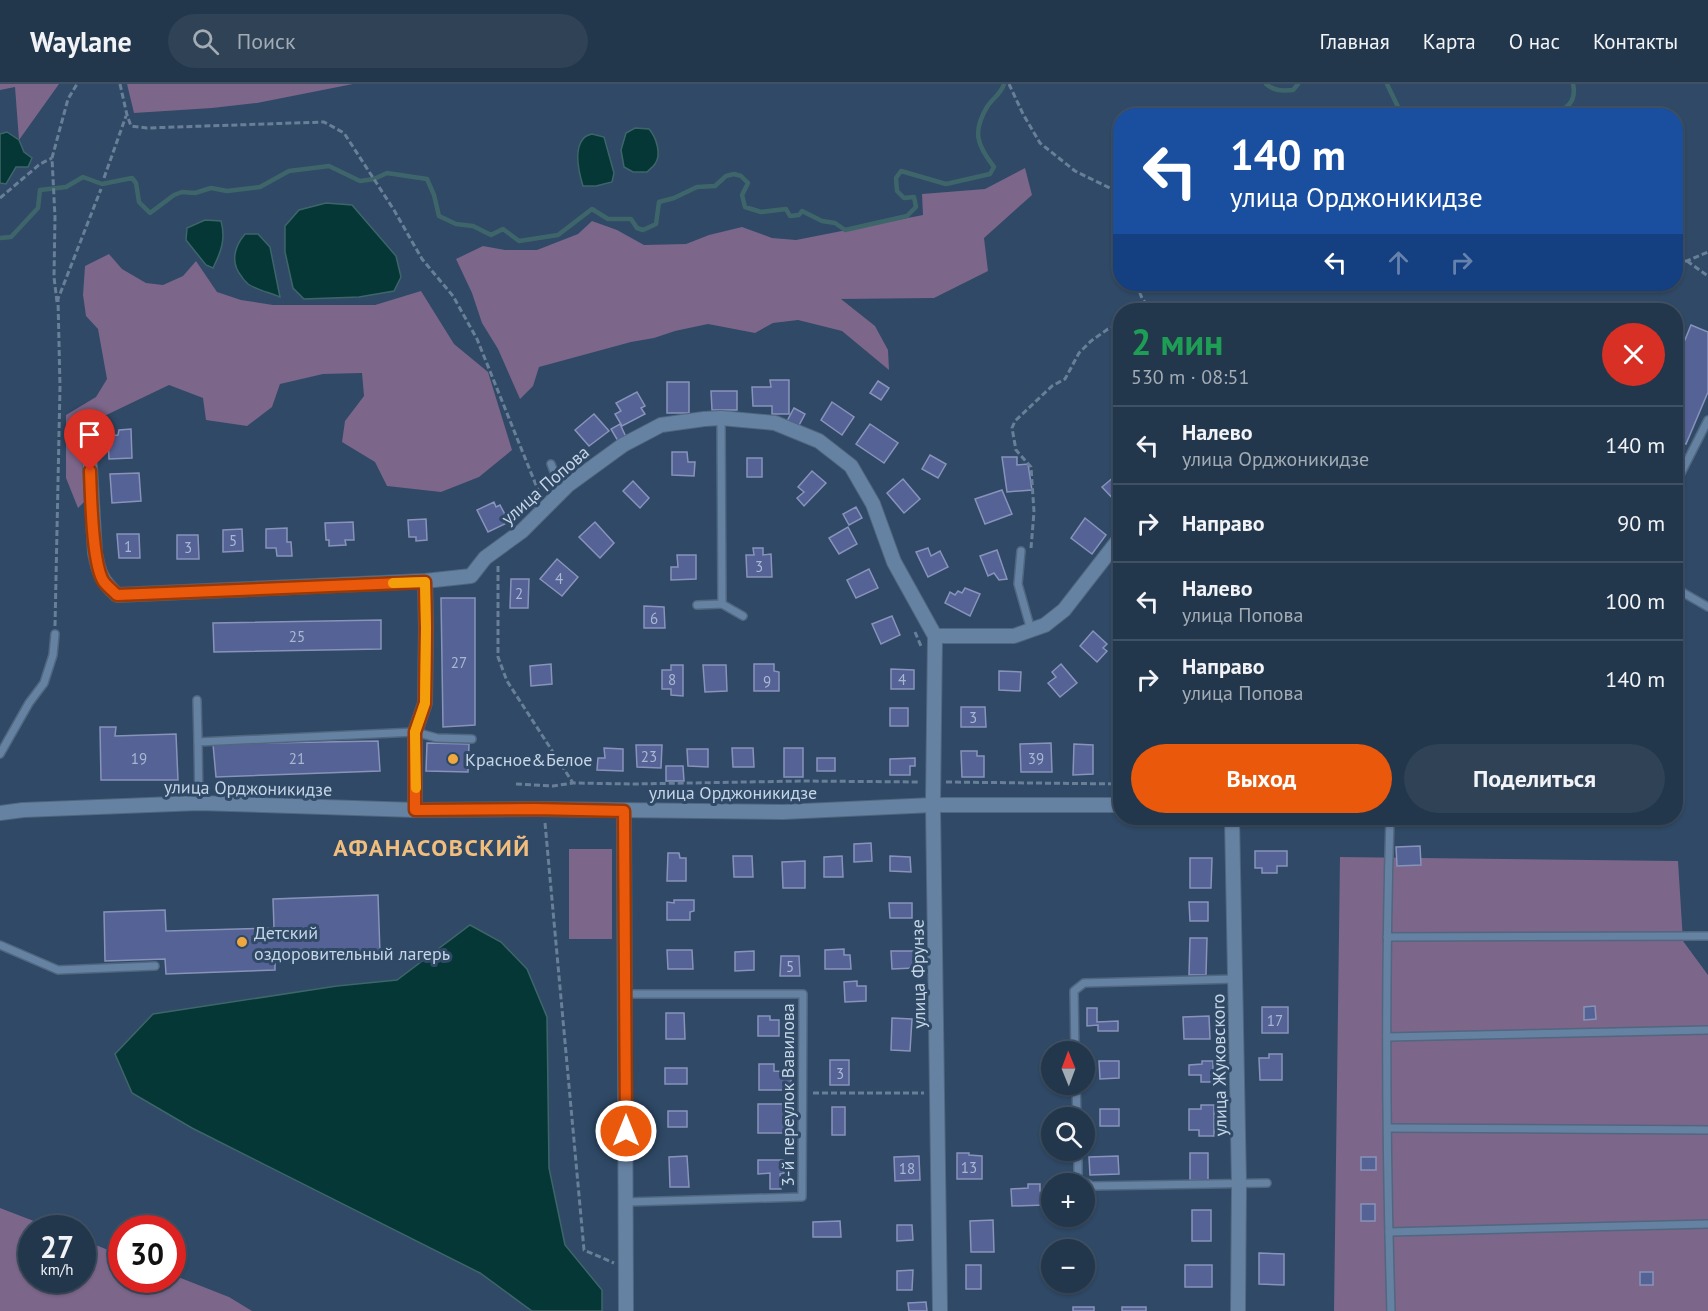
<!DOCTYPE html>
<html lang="ru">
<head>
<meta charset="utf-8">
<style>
  :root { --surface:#23374c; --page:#2f4256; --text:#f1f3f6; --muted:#a3acb5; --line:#405164; --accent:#ea580c }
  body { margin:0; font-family:"PT Sans",sans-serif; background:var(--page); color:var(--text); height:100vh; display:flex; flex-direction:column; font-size:22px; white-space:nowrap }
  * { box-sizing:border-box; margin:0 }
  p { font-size:20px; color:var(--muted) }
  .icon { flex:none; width:33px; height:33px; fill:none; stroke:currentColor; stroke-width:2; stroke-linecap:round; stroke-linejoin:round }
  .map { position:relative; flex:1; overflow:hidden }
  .drawer { position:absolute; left:1113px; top:219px; width:570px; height:522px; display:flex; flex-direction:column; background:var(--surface); border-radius:24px; box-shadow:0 2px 4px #0004,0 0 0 2px var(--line) }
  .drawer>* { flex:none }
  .hud { position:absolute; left:1113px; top:24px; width:570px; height:183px; border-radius:24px; box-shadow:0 2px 4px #0004,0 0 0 2px var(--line); background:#1a4fa0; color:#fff; overflow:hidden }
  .needle { width:39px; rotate:359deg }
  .buttons { position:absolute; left:1041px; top:957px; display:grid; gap:12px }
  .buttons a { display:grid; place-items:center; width:54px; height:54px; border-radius:50%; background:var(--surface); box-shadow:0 2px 4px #0004,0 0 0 2px var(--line); font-size:30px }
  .speed { position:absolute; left:18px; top:1131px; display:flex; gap:12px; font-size:30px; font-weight:700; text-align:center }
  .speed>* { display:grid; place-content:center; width:78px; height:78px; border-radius:50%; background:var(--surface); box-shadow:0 2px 4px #0004,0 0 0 2px var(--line); line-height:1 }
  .speed small { font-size:15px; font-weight:400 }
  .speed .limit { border:9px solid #d22; background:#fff; color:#111 }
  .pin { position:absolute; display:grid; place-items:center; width:51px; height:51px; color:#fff; margin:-62px -26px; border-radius:50% 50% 50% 0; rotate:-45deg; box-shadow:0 0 6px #0007 }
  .pin .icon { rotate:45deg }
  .me { position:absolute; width:66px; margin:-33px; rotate:0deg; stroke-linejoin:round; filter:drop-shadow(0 0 4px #0008) }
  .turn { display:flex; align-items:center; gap:21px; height:126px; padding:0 18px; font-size:27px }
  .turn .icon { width:78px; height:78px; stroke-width:2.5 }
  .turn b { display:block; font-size:42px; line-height:51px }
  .lanes { display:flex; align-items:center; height:57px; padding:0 18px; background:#0003; justify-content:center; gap:30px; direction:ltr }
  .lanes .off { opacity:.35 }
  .round { display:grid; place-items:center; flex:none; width:63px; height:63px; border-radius:32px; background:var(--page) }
  .summary { display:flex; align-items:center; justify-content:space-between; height:102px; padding:0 18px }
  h1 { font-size:36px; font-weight:700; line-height:45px; color:#1e9e55 }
  .button { display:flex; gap:12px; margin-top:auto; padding:12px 18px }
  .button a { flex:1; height:69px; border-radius:36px; background:var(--accent); color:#fff; font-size:24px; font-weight:700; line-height:69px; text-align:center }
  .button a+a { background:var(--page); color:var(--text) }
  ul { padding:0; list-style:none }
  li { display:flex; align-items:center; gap:18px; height:78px; padding:0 18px; border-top:2px solid var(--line) }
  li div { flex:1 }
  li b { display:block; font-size:22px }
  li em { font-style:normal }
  header { display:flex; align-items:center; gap:36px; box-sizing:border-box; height:84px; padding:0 30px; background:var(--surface); border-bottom:2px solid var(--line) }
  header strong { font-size:28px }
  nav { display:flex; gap:33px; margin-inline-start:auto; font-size:21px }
  .search { width:420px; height:54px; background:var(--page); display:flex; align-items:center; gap:15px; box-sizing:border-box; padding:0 21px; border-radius:33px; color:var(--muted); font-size:22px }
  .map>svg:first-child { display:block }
</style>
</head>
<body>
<header>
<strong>Waylane</strong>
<div class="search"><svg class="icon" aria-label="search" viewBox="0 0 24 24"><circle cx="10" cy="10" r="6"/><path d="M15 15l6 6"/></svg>Поиск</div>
<nav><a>Главная</a><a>Карта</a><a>О нас</a><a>Контакты</a></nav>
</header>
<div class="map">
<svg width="1708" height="1227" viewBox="0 0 1708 1227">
  <rect width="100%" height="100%" fill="#2f4966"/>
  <!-- green -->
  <g fill="#7c668a">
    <path d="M0 0H59L19 56 15 3 0 6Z"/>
    <path d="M127 0H353L257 19 212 24 134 29Z"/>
    <path d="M1025 84 1032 111 984 154 988 187 934 214 841 215 875 242 888 266 889 286 842 247 798 236 773 239 755 249 708 240 675 247 654 254 631 258 539 283 533 302 520 315 498 265 482 239 472 209 456 175 483 162 505 166H537L578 150 592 137 617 146 644 161 686 160 709 151 742 143 772 154 796 156 923 131 922 110 985 105Z"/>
    <path d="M109 170 122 185 146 199 163 201 183 192 196 177 217 208 241 216 273 221H375L421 207 454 260 488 288 512 366 479 393 441 408 387 402 375 378 342 358 345 337 364 312 362 289 323 290 280 300 272 323 247 342 206 336 203 314 169 301 96 336 91 378 90 412 78 424 66 394V331L96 313 107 295 98 245 86 232 83 211 85 182Z"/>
    <rect x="569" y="765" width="43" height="90"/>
    <path d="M1340 773 1678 777 1683 857 1708 891V1227H1334Z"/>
    <path d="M0 1124 52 1144H32V1196H82L83 1156 121 1171 122 1196H172L173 1191 229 1213 252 1227H0Z"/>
  </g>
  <!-- water -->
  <g fill="#043735" stroke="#3e666a" stroke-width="1.5">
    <path d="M635 44 649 45C656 53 662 70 655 80 653 83 650 85 647 88H633L624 83 621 66 626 49Z"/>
    <path d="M7 48 19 56 24 68 32 74 28 83H16L6 100 0 99V50Z"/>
    <path d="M592 50 604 53 614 89 612 98 596 102H583C579 89 573 67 583 55 585 52 589 51 592 50Z"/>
    <path d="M326 119 352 121 396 172 401 193 394 207 359 213 304 215 293 204 285 168V142L299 126Z"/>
    <path d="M205 136 221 137C226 155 221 168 213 184L206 181 186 156 187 144Z"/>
    <path d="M245 150H258L270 163 280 213C271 209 257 206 248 200 247 199 243 195 242 193 230 179 234 163 245 150Z"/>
    <path d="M470 841 501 858 527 885 547 933 549 1084 565 1161 602 1206V1227H532L480 1189 192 1044 132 1009 115 970 153 930 337 902 397 896Z"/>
  </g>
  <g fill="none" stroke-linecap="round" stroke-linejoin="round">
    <!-- stream -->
    <g stroke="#3e666a" stroke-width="4.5">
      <path d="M1266 0C1274 7 1282 7 1293 6L1298 0"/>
      <path d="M1387 0 1401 29 1408 32"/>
      <path d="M1552 32C1567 24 1577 18 1573 0"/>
      <path d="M0 154 11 153 38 124 40 106 66 103 83 93 102 100 132 94 136 99 139 118 150 129 174 111 182 108 195 109 211 104 227 107 260 103 289 87 329 82 360 97 374 95 387 89 427 95 434 111 439 132 456 140 473 142 491 151 503 145 519 157 558 151 592 125 608 135H631L637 144 643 146 656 140 659 118 674 114 697 103 715 102 726 92 734 90 741 92 748 99 742 111 745 123 761 128 786 125 790 132 799 131 802 127 822 137 835 139 845 146 907 132 916 123 914 113 904 114 897 107 896 94 901 87 946 100 990 90 994 83C977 61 972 48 987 23 992 15 1001 10 1004 0"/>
    </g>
  </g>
  <!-- building -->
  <g fill="#556295" stroke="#8893ba" stroke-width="1.5">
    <path d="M1691 241 1708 248V308L1686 360 1676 356V278Z"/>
    <path d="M770 296H789V330H772V322H753L752 303H771Z"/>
    <path d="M878 297 889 304 881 316 870 309Z"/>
    <rect x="667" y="298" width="22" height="31"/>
    <path d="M711 307H737V326H712Z"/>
    <path d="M637 308 645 322 641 324 645 330 622 342 615 330 621 327 616 319Z"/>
    <path d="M832 318 854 333 842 351 821 336Z"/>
    <path d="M794 324 805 330 797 345 786 339Z"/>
    <path d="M594 330 609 347 589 362 575 346Z"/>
    <path d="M620 340 626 353 618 357 611 345Z"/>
    <path d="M870 340 898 359 884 379 856 360Z"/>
    <path d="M131 345 132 374 109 375 108 352 118 351 119 346Z"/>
    <path d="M672 368H687L688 378H695L694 392 672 391Z"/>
    <path d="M930 371 946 380 938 394 922 385Z"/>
    <path d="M1002 373H1017V381L1028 380 1032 406 1007 408Z"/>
    <rect x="747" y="374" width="15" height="19"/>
    <path d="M812 387 826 399 804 422 797 414 804 408 798 403Z"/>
    <path d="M139 389 141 417 112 419 110 390Z"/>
    <path d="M1115 392 1120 398V422L1102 403Z"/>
    <path d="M903 395 920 415 904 429 887 409Z"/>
    <path d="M633 397 649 414 640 424 623 407Z"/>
    <path d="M1002 406 1012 430 985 440 975 415Z"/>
    <path d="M494 418 496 423 500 421 509 438 488 448 477 426Z"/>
    <path d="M856 423 862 434 849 441 843 430Z"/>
    <path d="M1085 434 1106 451 1092 470 1071 454Z"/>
    <path d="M426 435 427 456 416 457V453H409L408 436Z"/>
    <path d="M353 438 354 456H345L346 461 329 462V456H326L325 439Z"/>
    <path d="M595 438 614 459 600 474 579 453Z"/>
    <path d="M848 443 857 460 839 470 829 454Z"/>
    <path d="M287 444V458H291L292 472H277L276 464H266V445Z"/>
    <path d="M242 445 243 467 223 468V446Z"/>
    <path d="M117 450H139L140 474H119Z"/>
    <path d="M177 451H198L199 475H177Z"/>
    <path d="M753 464H763V471L771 470 772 493H747L746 471H754Z"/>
    <path d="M928 464 931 472 940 467 948 483 928 493 916 468Z"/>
    <path d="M997 466 1007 495 999 496 994 489 988 492 980 472Z"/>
    <path d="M677 471H696V495L671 496V483H678Z"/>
    <path d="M557 475 578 493 562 512 540 495Z"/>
    <path d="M869 485 878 504 856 514 847 496Z"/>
    <path d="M511 495H529L528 524H510Z"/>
    <path d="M965 504 980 510 970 532 945 519 950 508 955 511 958 507 962 509Z"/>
    <path d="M441 514H475V641L443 643Z"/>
    <path d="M644 522 664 523 665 544H644Z"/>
    <path d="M892 532 900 551 881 560 872 540Z"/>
    <path d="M381 536V565L214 568 213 539Z"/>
    <path d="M1093 547 1107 560 1103 564 1107 567 1097 578 1080 562Z"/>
    <path d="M551 580 552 600 531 602 530 582Z"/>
    <path d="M754 580H774V587L779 588V607H754Z"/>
    <path d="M1061 580 1077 599 1060 613 1048 599 1056 593 1052 588Z"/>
    <path d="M671 581H683V612L671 611V605H662V586H671Z"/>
    <path d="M703 581H726L727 607 705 608Z"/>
    <path d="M891 585 914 586V605H891Z"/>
    <path d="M999 587 1021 588 1020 607 999 606Z"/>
    <path d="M961 623H985L986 643H961Z"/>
    <rect x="890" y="624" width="18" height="18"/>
    <path d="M100 643H116L115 652 176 650 178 696H101Z"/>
    <path d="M378 657 380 687 216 693 213 660Z"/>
    <path d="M427 659 469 660 468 688 426 687Z"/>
    <path d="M1051 659 1052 688H1021L1020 660Z"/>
    <path d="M1074 660 1093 661V690L1073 691Z"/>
    <path d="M636 661H662L661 684 637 683Z"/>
    <path d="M604 664 623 665V687L597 686 598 674H605Z"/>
    <path d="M732 664H753L754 683H733Z"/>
    <rect x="784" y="664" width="19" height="29"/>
    <path d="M687 665H708V683L688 682Z"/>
    <path d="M961 667H977V672H984V693H962Z"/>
    <rect x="817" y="674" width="18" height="13"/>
    <path d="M915 674V682H910V691H890V675Z"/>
    <path d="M666 682H683L684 697H666Z"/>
    <path d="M871 759 872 777 854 778V760Z"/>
    <path d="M1420 762 1421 781 1397 782 1396 763Z"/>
    <path d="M1255 767H1287V782H1277V789H1262V784H1255Z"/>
    <path d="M668 769H679L680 774H686V797H667Z"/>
    <path d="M733 772H752L753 793H734Z"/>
    <path d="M842 772 843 793H824V773Z"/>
    <path d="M890 772 910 773 911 788 890 787Z"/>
    <path d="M1190 774H1212L1211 804H1190Z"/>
    <path d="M805 777V804H783L782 778Z"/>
    <path d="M378 811 380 869 275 872V886L166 890 165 875 105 877 104 828 165 826 166 847 274 844 273 815Z"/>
    <path d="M674 816H694V827L690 828V836H667V818L674 819Z"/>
    <path d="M1189 818H1208V837H1190Z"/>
    <path d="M889 819H912V834H890Z"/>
    <path d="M1190 854H1207L1206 891H1189Z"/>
    <path d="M844 865V871H850L851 885H825V866Z"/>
    <path d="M667 866H692L693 885H668Z"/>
    <path d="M754 867V886L735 887V868Z"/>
    <path d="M891 867H914V884L892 885Z"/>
    <path d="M781 872H799L800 892H780Z"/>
    <path d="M857 897V902H866V917L845 918 844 898Z"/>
    <path d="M1595 922 1596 935 1584 936V923Z"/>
    <rect x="1262" y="923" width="26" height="26"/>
    <path d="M1087 924H1097V938L1118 937V947H1098V941L1087 942Z"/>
    <path d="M666 929H684L685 955H666Z"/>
    <path d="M758 932H770V936H779V952H758Z"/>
    <path d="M1209 932 1210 955H1184L1183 933Z"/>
    <path d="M892 934 912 935 910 967 891 966Z"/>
    <path d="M1269 970H1282V996H1260L1259 974H1269Z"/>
    <rect x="830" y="976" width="19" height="25"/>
    <path d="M1099 977H1119V994L1100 995Z"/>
    <path d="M1202 977H1213V998H1201V991H1189V981L1202 980Z"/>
    <path d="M759 980H774V987L791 988V1006H759Z"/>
    <rect x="665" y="984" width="22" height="16"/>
    <rect x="758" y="1020" width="32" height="29"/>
    <path d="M1201 1021H1214V1052H1199V1046H1189V1025H1201Z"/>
    <rect x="832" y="1023" width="13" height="28"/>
    <rect x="1100" y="1025" width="19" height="17"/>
    <rect x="668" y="1027" width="19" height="16"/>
    <path d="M957 1069H969V1071L982 1072V1095H957Z"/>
    <path d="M1190 1069H1208V1097L1190 1096Z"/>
    <path d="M687 1072 689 1103H670L669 1073Z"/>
    <path d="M919 1072 920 1096 895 1097 894 1073Z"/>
    <path d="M1118 1072 1119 1090 1090 1091 1089 1073Z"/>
    <rect x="1361" y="1073" width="15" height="13"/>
    <path d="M758 1076H784V1089L780 1090 781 1105H770V1089L758 1090Z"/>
    <path d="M1028 1100H1040V1107L1045 1108V1121L1012 1122 1011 1105 1028 1104Z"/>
    <rect x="1361" y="1120" width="14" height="17"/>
    <rect x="1192" y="1126" width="19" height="31"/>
    <path d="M993 1136 994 1168H971L970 1137Z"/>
    <path d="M840 1137 841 1153H813V1138Z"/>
    <path d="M897 1141H912L913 1156 897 1157Z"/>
    <path d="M1259 1169 1284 1170V1201L1259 1200Z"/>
    <rect x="966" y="1181" width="15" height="24"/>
    <rect x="1185" y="1181" width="27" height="22"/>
    <path d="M913 1186 912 1206H897V1187Z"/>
    <rect x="1640" y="1188" width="13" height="13"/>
    <path d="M926 1218 927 1227H909L908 1219Z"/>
    <rect x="1073" y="1223" width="21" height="4"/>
    <rect x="1122" y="1223" width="24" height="4"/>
  </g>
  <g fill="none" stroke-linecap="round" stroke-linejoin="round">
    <defs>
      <g id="service">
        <path d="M721 334 722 520 743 532"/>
        <path d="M551 380 562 408"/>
        <path d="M1676 399 1708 336"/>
        <path d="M1021 467 1018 500 1031 546"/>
        <path d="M1676 497 1682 508 1708 523"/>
        <path d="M697 521 722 520"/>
        <path d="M197 616 198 658"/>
        <path d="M0 670 29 619 44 599 53 571 55 550"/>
        <path d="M199 719 198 658 415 648 437 654 472 655"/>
        <path d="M1390 734C1385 898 1386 1063 1391 1227"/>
        <path d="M1387 853 1708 852"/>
        <path d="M0 861 58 886 155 882"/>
        <path d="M625 910H803L802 1113 627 1118"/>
        <path d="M1387 953 1708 946"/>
        <path d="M1075 968 1074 907 1084 899 1236 895"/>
        <path d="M1076 1000 1077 1034"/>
        <path d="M1388 1044 1708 1046"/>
        <path d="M1078 1066V1095L1092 1102 1267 1099"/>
        <path d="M1389 1148 1708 1140"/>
      </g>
      <g id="minor">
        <path d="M88 349 95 469C99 489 101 496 117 511L425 497 471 492 485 474 522 447 568 401 623 361 661 341 704 335 721 334 775 339 819 357 851 382 873 420 894 478 935 552H1014L1045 541 1064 526 1120 454"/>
        <path d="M935 552 933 721 940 1227"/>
        <path d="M415 726V648L425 619 426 544 425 497"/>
        <path d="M624 727 626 1227"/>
        <path d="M0 729 23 726 199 719 415 726 535 725 783 728 933 721H1120"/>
        <path d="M1232 734 1239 1100 1238 1227"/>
      </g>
    </defs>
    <!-- service casing -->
    <use href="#service" stroke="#51677f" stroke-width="10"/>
    <!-- minor casing -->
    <use href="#minor" stroke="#51677f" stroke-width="16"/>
    <!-- path -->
    <g stroke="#697f97" stroke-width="3" stroke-dasharray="6 3" stroke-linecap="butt">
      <path d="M120 0 127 31 131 42 147 44 324 38 344 49 394 126 422 175 453 212 477 255 540 411"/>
      <path d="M1009 0 1023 30 1040 59 1075 87 1120 109"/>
      <path d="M104 94 126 32"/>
      <path d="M0 114 40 80 52 74"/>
      <path d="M1676 177H1687L1708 168"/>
      <path d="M1687 177 1708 192"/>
      <path d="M1136 200 1142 214 1150 226"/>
      <path d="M57 218 54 193 55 133 52 74 68 15 77 0"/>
      <path d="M1031 464 1034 428 1031 383 1016 366 1012 344 1015 337 1052 302 1065 295 1079 269 1091 257 1108 245 1120 241"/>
      <path d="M498 482V573L507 597 573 699"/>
      <path d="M55 542 60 303 58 215 101 105"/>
      <path d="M915 548 921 562"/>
      <path d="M946 698 1120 700"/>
      <path d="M516 700 553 702 573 699 633 700 804 697 919 698"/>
      <path d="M545 739 584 1166 614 1179"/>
      <path d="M813 1009H924"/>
    </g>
    <!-- service -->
    <use href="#service" stroke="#6682a3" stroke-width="7"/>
    <!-- minor -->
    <use href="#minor" stroke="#6682a3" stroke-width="14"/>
  </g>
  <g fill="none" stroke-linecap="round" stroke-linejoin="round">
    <defs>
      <path id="route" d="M90 387C91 410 92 482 104 498 107 502 113 507 117 511L425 498 426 544 425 619 415 648V726L535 725 624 727 626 1047"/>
    </defs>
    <!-- route casing -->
    <use href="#route" stroke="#983908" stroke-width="15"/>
    <!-- route -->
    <use href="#route" stroke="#ea580c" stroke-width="10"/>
    <!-- slow -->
    <path stroke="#f59e0b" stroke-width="10" d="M393 499 425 498 426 544 425 619 415 648 416 704"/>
  </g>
  <!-- markers -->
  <g fill="#efa73e" stroke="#2f4966" stroke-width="2">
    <circle cx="453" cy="675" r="6"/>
    <circle cx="242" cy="858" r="6"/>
  </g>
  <g text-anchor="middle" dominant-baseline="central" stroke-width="6" stroke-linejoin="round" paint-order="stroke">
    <!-- number labels -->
    <g font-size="15" fill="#a9b8d2">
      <text x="233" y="456">5</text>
      <text x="128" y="462">1</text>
      <text x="188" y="463">3</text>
      <text x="759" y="482">3</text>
      <text x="559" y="494">4</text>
      <text x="519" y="509">2</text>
      <text x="654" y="534">6</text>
      <text x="297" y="552">25</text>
      <text x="459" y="578">27</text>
      <text x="672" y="595">8</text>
      <text x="902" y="595">4</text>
      <text x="767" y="597">9</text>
      <text x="973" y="633">3</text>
      <text x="649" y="672">23</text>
      <text x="139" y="674">19</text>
      <text x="297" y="674">21</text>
      <text x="1036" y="674">39</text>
      <text x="790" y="882">5</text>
      <text x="1275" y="936">17</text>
      <text x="840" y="989">3</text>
      <text x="969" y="1083">13</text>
      <text x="907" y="1084">18</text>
    </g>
    <!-- street labels -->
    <g font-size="18" fill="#c5d5e6" stroke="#2f4966">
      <text transform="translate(545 401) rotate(-41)">улица Попова</text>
      <text transform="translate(248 704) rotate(1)">улица Орджоникидзе</text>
      <text x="733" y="708">улица Орджоникидзе</text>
      <text transform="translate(918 890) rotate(-91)">улица Фрунзе</text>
      <text transform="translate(1219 981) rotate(-91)">улица Жуковского</text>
      <text transform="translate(787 1011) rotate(-90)">3-й переулок Вавилова</text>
    </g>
    <!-- poi labels -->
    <g font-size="18" fill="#c5d5e6" stroke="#2f4966" text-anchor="start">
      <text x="465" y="675">Красное&amp;Белое</text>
      <text x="254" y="848">Детский<tspan x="254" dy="21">оздоровительный лагерь</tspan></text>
    </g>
    <!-- district labels -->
    <g font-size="24" font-weight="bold" letter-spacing="1.5" fill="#f1be7e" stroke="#2f4966">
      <text x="432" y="763">АФАНАСОВСКИЙ</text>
    </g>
  </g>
</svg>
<div class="buttons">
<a><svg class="needle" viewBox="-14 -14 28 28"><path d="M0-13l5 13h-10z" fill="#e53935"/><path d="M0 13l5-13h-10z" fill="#a3acb5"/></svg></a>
<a><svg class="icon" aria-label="search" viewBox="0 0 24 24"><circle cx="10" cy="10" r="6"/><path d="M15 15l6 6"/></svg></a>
<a>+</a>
<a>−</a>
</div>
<div class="speed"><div>27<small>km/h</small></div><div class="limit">30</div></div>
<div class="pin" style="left:90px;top:387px;background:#d93025"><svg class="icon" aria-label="arrive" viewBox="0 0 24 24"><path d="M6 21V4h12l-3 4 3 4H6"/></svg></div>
<svg class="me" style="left:626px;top:1047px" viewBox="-20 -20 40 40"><circle r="17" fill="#ea580c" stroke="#fff" stroke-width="3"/><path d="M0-11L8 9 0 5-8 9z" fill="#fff"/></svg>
<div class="hud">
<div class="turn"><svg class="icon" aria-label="left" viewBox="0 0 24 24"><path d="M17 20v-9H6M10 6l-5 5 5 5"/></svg><div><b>140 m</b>улица Орджоникидзе</div></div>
<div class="lanes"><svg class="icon" aria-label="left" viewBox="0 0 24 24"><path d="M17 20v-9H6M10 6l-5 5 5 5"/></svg><svg class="icon off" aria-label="ahead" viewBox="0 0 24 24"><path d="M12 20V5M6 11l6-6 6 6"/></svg><svg class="icon off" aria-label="right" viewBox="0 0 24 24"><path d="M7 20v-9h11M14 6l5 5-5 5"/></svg></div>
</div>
<section class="drawer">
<div class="summary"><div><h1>2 мин</h1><p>530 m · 08:51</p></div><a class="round" style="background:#d93025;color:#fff"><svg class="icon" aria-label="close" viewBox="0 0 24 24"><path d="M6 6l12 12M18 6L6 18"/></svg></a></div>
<ul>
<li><svg class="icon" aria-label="left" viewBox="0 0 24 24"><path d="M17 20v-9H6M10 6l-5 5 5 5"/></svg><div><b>Налево</b><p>улица Орджоникидзе</p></div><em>140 m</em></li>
<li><svg class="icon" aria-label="right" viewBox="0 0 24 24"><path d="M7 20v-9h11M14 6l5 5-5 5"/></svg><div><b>Направо</b></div><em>90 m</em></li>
<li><svg class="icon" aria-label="left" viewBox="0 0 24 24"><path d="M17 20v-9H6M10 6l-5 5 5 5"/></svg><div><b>Налево</b><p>улица Попова</p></div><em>100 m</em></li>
<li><svg class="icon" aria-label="right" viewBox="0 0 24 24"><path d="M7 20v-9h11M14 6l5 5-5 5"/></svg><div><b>Направо</b><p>улица Попова</p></div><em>140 m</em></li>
</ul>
<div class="button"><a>Выход</a><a>Поделиться</a></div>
</section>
</div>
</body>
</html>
